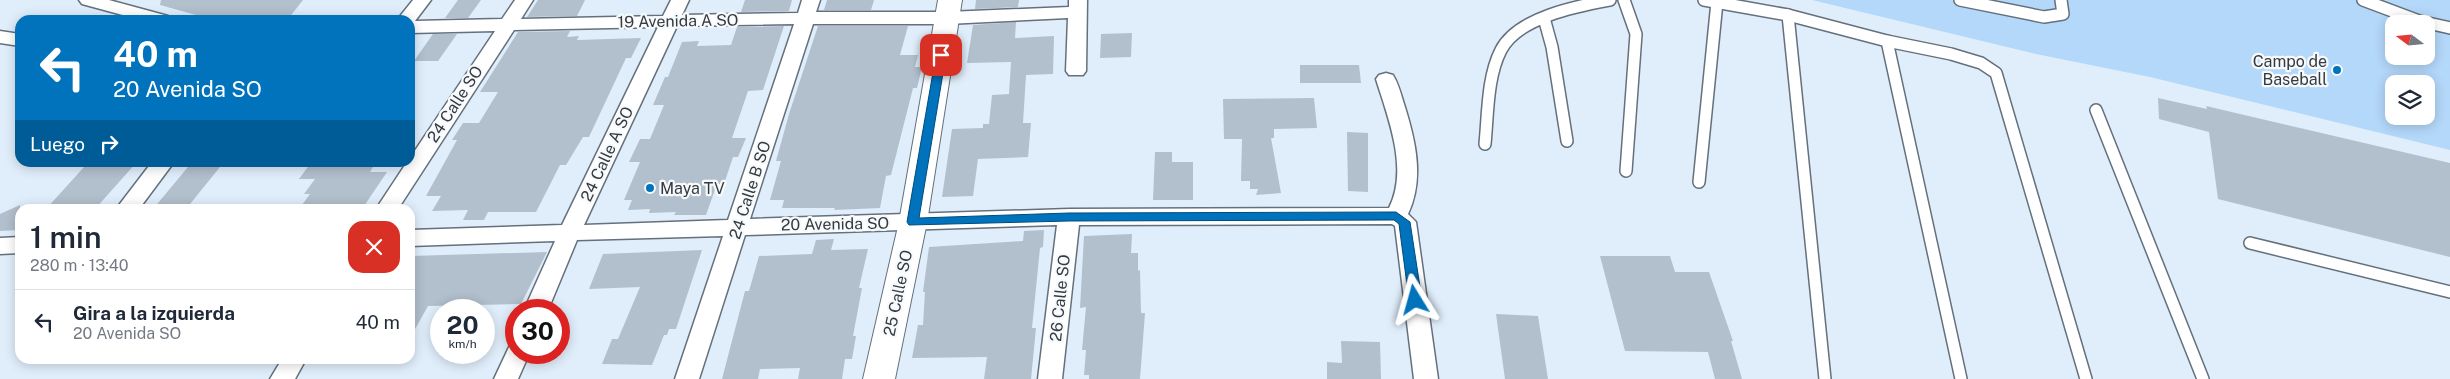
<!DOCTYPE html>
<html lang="es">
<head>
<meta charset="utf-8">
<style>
  :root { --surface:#fff; --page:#f2f2f3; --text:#1f2937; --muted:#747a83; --line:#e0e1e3 }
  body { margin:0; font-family:"Public Sans",sans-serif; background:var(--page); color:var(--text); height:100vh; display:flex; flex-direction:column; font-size:19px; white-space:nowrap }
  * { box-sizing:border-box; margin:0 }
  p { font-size:16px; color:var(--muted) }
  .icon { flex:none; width:28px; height:28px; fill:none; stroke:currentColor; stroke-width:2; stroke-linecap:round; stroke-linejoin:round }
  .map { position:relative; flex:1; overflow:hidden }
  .panel { position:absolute; left:15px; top:204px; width:400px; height:160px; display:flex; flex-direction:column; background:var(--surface); border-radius:15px; box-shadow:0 2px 12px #0003 }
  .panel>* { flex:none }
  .hud { position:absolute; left:15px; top:15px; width:400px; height:152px; border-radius:15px; box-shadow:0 2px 12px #0003; background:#0173bd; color:#fff; overflow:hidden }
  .needle { width:32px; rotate:286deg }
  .tools { position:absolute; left:2385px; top:15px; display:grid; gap:10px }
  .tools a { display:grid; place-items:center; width:50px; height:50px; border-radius:10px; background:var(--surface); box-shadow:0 2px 12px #0003; font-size:25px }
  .speed { position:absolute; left:430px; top:299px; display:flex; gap:10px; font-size:25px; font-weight:700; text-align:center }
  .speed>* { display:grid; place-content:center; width:65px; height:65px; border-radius:50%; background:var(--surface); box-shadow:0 2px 12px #0003; line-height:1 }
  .speed small { font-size:12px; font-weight:400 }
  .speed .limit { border:8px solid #d22; background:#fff; color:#111 }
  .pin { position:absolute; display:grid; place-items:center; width:42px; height:42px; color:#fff; margin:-21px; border-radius:10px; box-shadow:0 2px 8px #0006 }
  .me { position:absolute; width:55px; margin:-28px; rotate:352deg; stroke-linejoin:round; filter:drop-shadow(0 0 4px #0008) }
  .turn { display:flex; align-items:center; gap:18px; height:105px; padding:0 15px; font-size:22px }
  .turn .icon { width:65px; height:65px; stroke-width:2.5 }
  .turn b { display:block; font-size:35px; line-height:42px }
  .then { display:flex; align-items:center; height:48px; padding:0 15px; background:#0003; gap:10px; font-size:19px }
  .round { display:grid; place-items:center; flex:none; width:52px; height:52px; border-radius:15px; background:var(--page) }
  .head { display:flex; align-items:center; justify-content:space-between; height:85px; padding:0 15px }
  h1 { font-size:30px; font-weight:600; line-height:38px }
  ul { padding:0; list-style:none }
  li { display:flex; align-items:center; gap:15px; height:65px; padding:0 15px; border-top:1px solid var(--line) }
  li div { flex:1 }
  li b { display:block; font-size:19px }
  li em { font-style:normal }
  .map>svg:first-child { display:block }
</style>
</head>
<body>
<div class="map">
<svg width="2450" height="379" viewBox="0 0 2450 379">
  <rect width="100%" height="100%" fill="#e0eefb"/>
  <!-- green -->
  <path fill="#b4d8fa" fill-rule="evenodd" d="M1812 0H2450V150L2150 77 2036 54ZM2394 24H2426V56H2394ZM2394 84H2426V116H2394Z"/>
  <!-- building -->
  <g fill="#b2bfcc">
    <path d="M161 0H303L288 19 277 20H214L160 5Z"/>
    <path d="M458 0H481L468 18H445Z"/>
    <path d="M538 0H585L577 16 527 17Z"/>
    <path d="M745 0H792L789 11 741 12Z"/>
    <path d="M827 0H874L871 10H824Z"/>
    <path d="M976 0H1019L1018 7 975 9Z"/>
    <path d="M1016 22 1015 38 1054 36 1053 74 1026 75 1023 123H1031L1028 157 978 159 973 196 942 197 952 129 983 128V124H989L992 95 1009 94 1011 62 967 63 973 25Z"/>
    <path d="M784 26 763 90 748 91 732 138H746L738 157H733L724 184H717L706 215H674L676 212 649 213 650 209 628 210 632 200H624L640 162H629L640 139H650L664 105H653L665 77H668L682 42 699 41 697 46 731 45 737 27Z"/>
    <path d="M818 26H908L900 55H918L915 67H922L917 88H913L891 175 886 176 880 208 834 210 835 208H782L784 200H770L781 161H776L789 114Z"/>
    <path d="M570 31 567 37 579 36 577 40 641 38 631 58H626L589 137H583L566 165H560L536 212H488L484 220H463L468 210 432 211 441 196H426L457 140H452L463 123H479L498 92H480L518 32Z"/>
    <path d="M1132 33 1131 57 1100 58 1101 34Z"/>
    <path d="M433 34H457L438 61H414Z"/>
    <path d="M1300 65H1359L1361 83H1300Z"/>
    <path d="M1314 98 1317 128 1274 129V138H1271L1281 193 1256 195 1258 189H1250V181H1241L1242 139H1224L1223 99Z"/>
    <path d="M2158 98 2207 109 2206 106 2450 163V257L2218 199 2209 132 2159 119Z"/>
    <path d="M1347 132 1368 133V192L1348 191Z"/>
    <path d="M1155 152H1172V162H1193V200H1153Z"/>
    <path d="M327 162H376L370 172H387L362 209H299L310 194H304L315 179H299L310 164Z"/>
    <path d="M136 163 95 209H46L85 166Z"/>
    <path d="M188 167H220L186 209H153Z"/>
    <path d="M20 205V230L0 231V214Z"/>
    <path d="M1044 230 1043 247 1040 248 1032 328H1036L1031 379H984L987 357 912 358 918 325H923L925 292H923L929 247 1023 241 1024 231Z"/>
    <path d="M1132 234 1131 253H1138V271L1140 270 1141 313H1145L1140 379H1089V375H1084L1086 350H1082L1086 307 1080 308 1084 236Z"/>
    <path d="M834 239 831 250 868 249 859 288H862L853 336H856L852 359H845L842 379H798L800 368 760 369 758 379H722L745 291H749L759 256 812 254 816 240Z"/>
    <path d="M702 250 676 329H669L667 335H664L652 365 602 364 612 339H618L640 287 589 289 603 254Z"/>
    <path d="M547 252 521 304 428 306 410 338V256Z"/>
    <path d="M1600 256H1670L1675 272H1709L1733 341H1731L1742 379H1715L1708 352 1625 351Z"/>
    <path d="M1496 314 1538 316 1548 379H1505Z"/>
    <path d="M1341 341 1380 342 1381 379H1327V362L1342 363Z"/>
  </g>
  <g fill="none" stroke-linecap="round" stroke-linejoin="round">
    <defs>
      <g id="service">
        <path d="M1624 0 1636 34 1626 171"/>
        <path d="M1704 0 1788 15 1887 41 1951 54 1981 63 1996 73 2086 379"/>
        <path d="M1960 0 2044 17 2063 14 2061 0"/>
        <path d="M2363 0 2419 21 2450 28"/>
        <path d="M1788 15 1825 379"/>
        <path d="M1544 18 1552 47 1567 141"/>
        <path d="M1887 41 1961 379"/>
        <path d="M2096 110 2203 379"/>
        <path d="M1485 144C1488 114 1487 77 1501 50 1518 17 1578 6 1610 0"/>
        <path d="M1699 182 1717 2"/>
        <path d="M2250 243 2450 292"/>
      </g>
      <g id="minor">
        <path d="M79 0H109L168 16 171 20H141L82 4Z"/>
        <path d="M413 0H431L415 21 502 19 515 0H533L521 19 663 16 671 0H689L682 15 798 13 802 0H820L816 12H947L1069 7V0H1087L1086 71 1083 75H1069L1066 71 1068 18 947 24H813L750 219 1069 209 1389 208C1409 169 1388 118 1376 79L1379 75 1386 73 1393 75C1398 83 1401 94 1404 104 1415 139 1425 178 1408 214L1416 222 1438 379H1414L1395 226 1392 224 1079 225 1062 379H1038L1057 225 745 235 699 379H675L723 236 577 240 548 310H524L555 241 410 246V230L562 225 658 27 514 30 398 209H376L407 162H410V158L495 31 410 33V20H397ZM794 24 728 220 584 225 677 26Z"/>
        <path d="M0 31 20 34V46L0 43Z"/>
        <path d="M152 162H174L139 209H116Z"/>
        <path d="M20 237V253L0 254V238Z"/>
        <path d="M516 343V352H530L518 379H494L510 345Z"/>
        <path d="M282 359H306L295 379H270Z"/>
      </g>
      <path id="tertiary" d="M938 0H962L927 222 895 379H863L899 222Z"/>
    </defs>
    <!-- service casing -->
    <use href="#service" stroke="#64707c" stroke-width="14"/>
    <!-- minor casing -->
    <use href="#minor" stroke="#64707c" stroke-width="3"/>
    <!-- tertiary casing -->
    <use href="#tertiary" stroke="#64707c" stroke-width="2"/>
    <!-- service -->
    <use href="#service" stroke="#fff" stroke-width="11"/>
    <!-- minor -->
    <use href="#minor" fill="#fff" fill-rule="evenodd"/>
    <!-- tertiary -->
    <use href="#tertiary" fill="#fff" fill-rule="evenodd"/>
  </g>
  <!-- route -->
  <path fill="#0173bd" stroke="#014b7b" d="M941 52 946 55 919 218 1069 213 1396 212 1410 222 1422 300 1415 305 1409 300 1399 224 1394 220 1069 221 909 225 907 222 936 55Z"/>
  <!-- markers -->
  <g fill="#0173bd" stroke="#f7fafc" stroke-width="2">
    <circle cx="2337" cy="70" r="5"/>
    <circle cx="650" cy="188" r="5"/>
  </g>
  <g text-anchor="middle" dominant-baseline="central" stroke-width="4.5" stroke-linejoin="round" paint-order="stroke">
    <!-- street labels -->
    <g font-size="16" fill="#353a3f" stroke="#f7fafc">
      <text transform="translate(678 21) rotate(-1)">19 Avenida A SO</text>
      <text transform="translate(455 104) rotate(-57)">24 Calle SO</text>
      <text transform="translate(607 154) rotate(-65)">24 Calle A SO</text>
      <text transform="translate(750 190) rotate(-72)">24 Calle B SO</text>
      <text transform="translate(835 224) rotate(-1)">20 Avenida SO</text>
      <text transform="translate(898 293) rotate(-78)">25 Calle SO</text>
      <text transform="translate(1060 298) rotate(-84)">26 Calle SO</text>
    </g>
    <!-- poi labels -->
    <g font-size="16" fill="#353a3f" stroke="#f7fafc" text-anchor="end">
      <text x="2327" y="61">Campo de<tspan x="2327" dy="18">Baseball</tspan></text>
      <text x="660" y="188" text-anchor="start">Maya TV</text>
    </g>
  </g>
</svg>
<div class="tools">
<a><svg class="needle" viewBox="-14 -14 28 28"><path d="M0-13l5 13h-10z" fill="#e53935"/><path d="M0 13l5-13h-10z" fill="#747a83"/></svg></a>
<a><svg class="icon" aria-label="layers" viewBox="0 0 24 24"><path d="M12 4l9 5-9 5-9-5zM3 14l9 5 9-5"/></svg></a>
</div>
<div class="speed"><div>20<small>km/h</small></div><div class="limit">30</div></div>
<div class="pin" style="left:941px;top:55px;background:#d93025"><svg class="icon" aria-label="arrive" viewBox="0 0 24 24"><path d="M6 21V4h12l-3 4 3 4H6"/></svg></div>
<svg class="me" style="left:1415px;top:300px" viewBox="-20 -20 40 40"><path d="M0-17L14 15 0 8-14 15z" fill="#0173bd" stroke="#fff" stroke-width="4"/></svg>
<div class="hud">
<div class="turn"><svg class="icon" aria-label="left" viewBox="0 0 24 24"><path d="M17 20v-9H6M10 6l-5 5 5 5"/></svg><div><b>40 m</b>20 Avenida SO</div></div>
<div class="then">Luego<svg class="icon" aria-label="right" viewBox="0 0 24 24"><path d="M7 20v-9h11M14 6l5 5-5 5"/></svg></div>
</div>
<section class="panel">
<div class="head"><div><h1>1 min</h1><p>280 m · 13:40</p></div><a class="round" style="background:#d93025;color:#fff"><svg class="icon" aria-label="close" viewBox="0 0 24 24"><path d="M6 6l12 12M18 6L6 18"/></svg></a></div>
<ul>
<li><svg class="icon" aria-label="left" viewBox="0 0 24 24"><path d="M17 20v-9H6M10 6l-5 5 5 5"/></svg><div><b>Gira a la izquierda</b><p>20 Avenida SO</p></div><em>40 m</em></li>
</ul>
</section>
</div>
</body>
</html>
